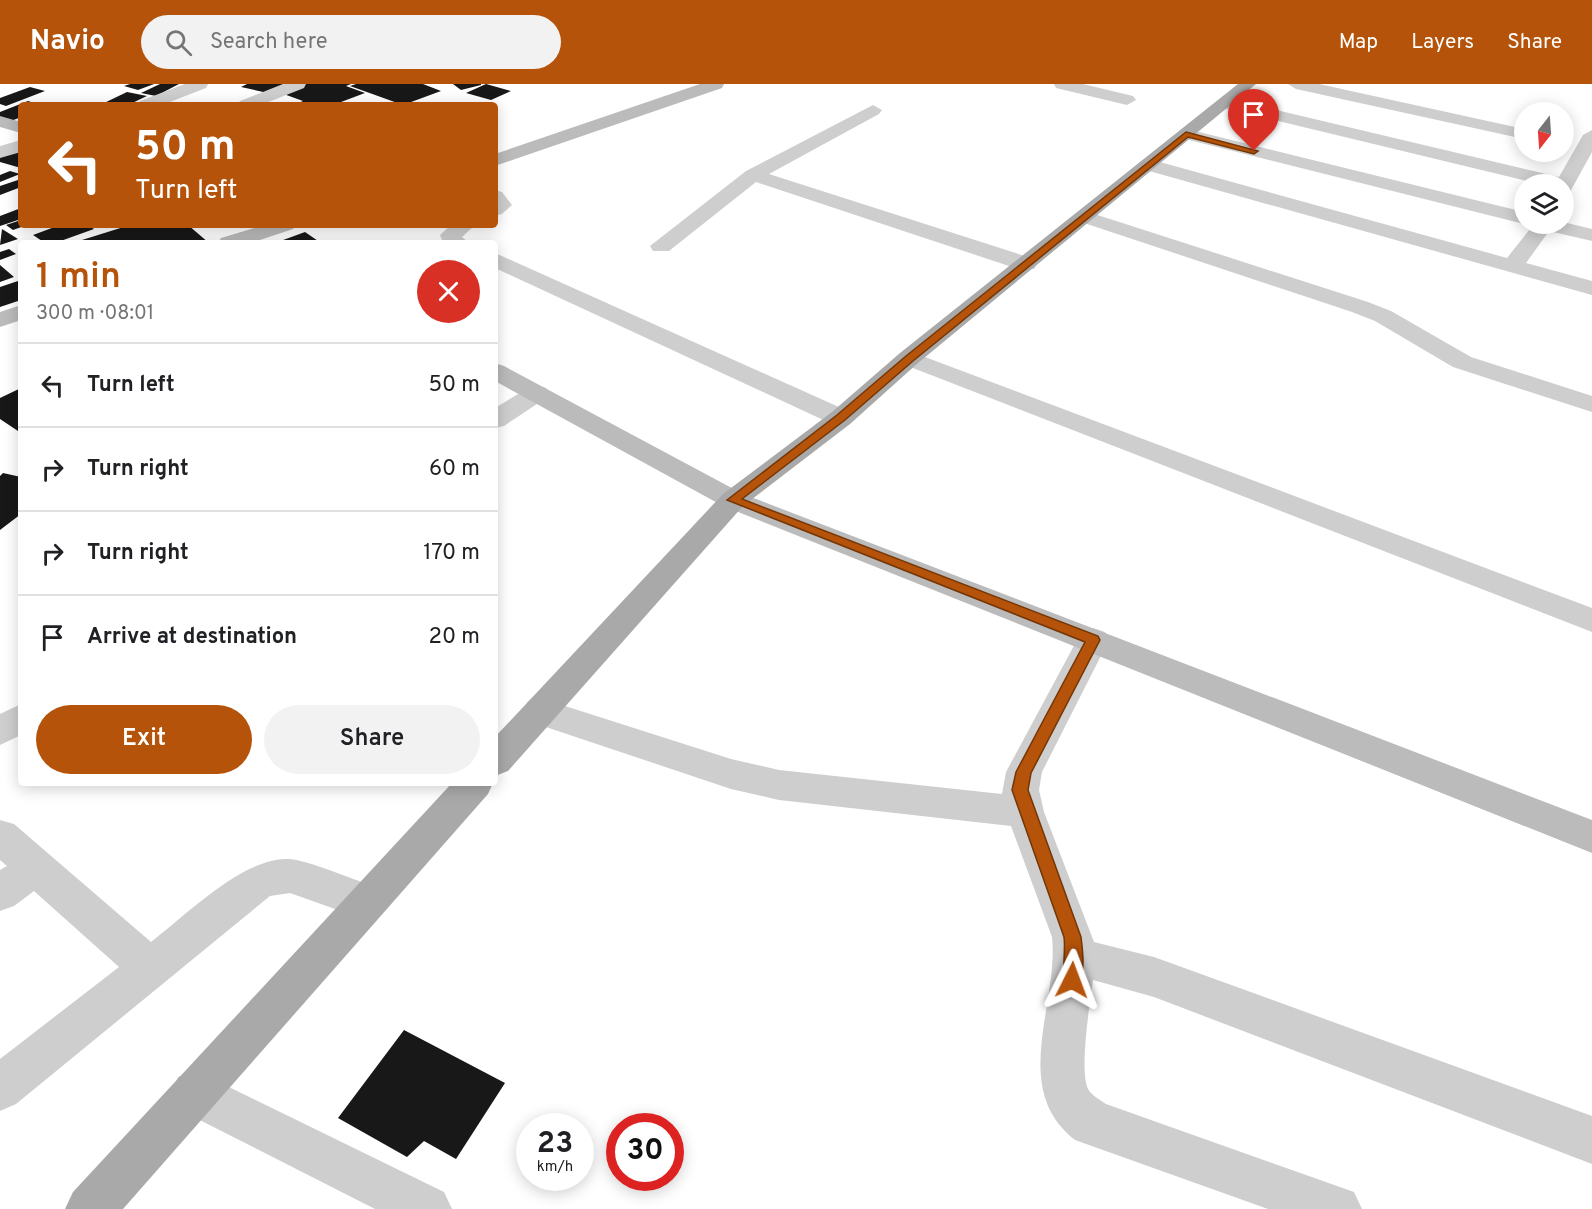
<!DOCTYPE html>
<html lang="en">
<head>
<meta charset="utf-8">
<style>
  :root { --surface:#fff; --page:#f2f2f2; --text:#202124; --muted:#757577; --line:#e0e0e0; --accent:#b45309 }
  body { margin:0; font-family:Overpass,sans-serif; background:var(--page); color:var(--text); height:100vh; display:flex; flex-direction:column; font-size:22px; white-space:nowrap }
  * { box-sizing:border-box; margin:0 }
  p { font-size:20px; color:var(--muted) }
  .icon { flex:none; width:33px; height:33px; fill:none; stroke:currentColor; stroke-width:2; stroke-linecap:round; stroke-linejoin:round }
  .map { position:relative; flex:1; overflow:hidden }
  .sheet { position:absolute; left:18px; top:156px; width:480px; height:546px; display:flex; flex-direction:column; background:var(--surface); border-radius:6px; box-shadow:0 3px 15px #0003 }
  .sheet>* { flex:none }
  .top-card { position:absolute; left:18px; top:18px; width:480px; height:126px; border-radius:6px; box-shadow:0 3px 15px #0003; background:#b45309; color:#fff; overflow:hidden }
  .needle { width:39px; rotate:197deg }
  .buttons { position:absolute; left:1514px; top:18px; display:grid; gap:12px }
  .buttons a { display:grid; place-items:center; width:60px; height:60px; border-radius:50%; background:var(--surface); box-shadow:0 3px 15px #0003; font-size:30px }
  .speed { position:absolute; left:516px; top:1029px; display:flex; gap:12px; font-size:30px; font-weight:700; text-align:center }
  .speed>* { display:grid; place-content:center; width:78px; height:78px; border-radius:50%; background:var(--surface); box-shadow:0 3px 15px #0003; line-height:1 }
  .speed small { font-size:15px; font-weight:400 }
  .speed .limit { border:9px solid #d22; background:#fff; color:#111 }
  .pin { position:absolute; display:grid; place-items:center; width:51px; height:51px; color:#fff; margin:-62px -26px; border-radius:50% 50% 50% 0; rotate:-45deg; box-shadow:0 0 6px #0007 }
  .pin .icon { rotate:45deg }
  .me { position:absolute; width:66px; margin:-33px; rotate:3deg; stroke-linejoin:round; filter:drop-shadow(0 0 4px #0008) }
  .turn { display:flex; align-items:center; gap:21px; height:126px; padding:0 18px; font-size:27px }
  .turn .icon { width:78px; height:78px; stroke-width:2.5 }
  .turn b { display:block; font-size:42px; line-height:51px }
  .round { display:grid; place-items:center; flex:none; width:63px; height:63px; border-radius:32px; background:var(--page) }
  .headline { display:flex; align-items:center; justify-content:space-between; height:102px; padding:0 18px }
  h1 { font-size:36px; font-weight:600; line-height:45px; color:var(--accent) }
  .button { display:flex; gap:12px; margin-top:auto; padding:12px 18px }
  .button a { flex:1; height:69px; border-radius:36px; background:var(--accent); color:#fff; font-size:24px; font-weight:600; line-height:69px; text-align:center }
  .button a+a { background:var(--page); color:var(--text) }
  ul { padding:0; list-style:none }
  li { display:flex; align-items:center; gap:18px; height:84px; padding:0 18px; border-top:2px solid var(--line) }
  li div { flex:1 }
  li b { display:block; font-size:22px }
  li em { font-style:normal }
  header { display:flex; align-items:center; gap:36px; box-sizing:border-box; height:84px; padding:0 30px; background:var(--accent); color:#fff }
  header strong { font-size:28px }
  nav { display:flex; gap:33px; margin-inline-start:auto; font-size:21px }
  .search { width:420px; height:54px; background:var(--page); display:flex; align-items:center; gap:15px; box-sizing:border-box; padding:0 21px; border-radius:33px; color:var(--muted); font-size:22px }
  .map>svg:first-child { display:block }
</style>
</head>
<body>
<header>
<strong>Navio</strong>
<div class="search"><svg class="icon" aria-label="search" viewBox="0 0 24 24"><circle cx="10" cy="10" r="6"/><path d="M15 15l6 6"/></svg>Search here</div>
<nav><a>Map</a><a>Layers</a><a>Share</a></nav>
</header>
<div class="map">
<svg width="1592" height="1125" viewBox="0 0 1592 1125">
  <rect width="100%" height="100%" fill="#fff"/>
  <!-- building -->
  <g fill="#181818">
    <path d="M130 0H154L138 6 124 2Z"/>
    <path d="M160 0H179L156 12 141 9Z"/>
    <path d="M247 0H290L268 9 241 3Z"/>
    <path d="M302 0H351L346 2 365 9 333 21H294L303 17 278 8Z"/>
    <path d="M356 0H423L441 7 403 21 350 2Z"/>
    <path d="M453 0H481V1L461 6Z"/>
    <path d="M486 0 511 7 491 16 466 9Z"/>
    <path d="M30 3 45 7 6 22 0 20V14Z"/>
    <path d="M127 8 147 12 128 21H100Z"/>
    <path d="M28 17 40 21H21V33L11 37 0 34V28Z"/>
    <path d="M21 64V84L0 78V72Z"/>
    <path d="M10 87 20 90 0 98V91Z"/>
    <path d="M21 95V103L0 111V102Z"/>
    <path d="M21 124V135L0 142V132Z"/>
    <path d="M21 136V141H27L13 146 6 141Z"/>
    <path d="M60 141H88L94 145 55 159H45L33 151Z"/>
    <path d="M130 141H188L209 159H85L82 156Z"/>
    <path d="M2 145 18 155 0 161Z"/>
    <path d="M305 148 321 159H275Z"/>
    <path d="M9 165 16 170 0 176V168Z"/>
    <path d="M0 181 14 193 0 198Z"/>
    <path d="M18 197 21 200V216L0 223V203Z"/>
    <path d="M21 304V349L0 335V314Z"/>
    <path d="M3 389 21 393V430L0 446V392Z"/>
    <path d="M404 946 505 999 456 1075 424 1057 407 1073 338 1034Z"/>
  </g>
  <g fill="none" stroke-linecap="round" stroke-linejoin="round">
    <!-- street -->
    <g fill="#cecece" fill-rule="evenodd">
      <path d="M185 0H208L206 4 162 21H137L140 17Z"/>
      <path d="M283 0H306L304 4 261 21H237L240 17Z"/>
      <path d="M1054 0H1083L1133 12 1136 16 1127 21 1056 4Z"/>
      <path d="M1288 0H1319L1524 45V55L1296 5Z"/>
      <path d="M1226 14 1559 93 1583 51 1592 46V68L1570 108 1563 110V100H1540L1220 23 1217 19Z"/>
      <path d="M873 21 882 26 879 30 769 90 1034 175 1037 180 1034 185H1018L756 98 669 167H653L650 162 746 87Z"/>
      <path d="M1187 45 1524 128V140H1527H1524L1181 54 1178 50Z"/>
      <path d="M21 56V68L0 74V62Z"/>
      <path d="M1149 75 1507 174 1534 140 1563 138 1592 145V157L1549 147 1526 179 1592 197V211L1142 85 1139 81 1142 77Z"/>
      <path d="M495 106 502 108 512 121 502 130 495 132Z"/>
      <path d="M1085 127 1368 218 1391 227 1471 273 1592 312V328L1453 283 1375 237 1352 228 1078 137 1075 133 1078 129Z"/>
      <path d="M451 141H475L462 153 469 159H443L440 151Z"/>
      <path d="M495 169 850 328 854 334 850 340 841 342 832 340 495 184Z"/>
      <path d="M909 267 1592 524V548L900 279 897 274 900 269Z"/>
      <path d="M537 301 546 304 550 309 546 314 504 342 495 344V324L528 304Z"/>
      <path d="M1093 544 1105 548 1109 556 1042 688 1039 706 1044 728 1094 858 1154 873 1592 1032V1080L1154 913 1093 896C1090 919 1079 986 1088 1005 1091 1011 1100 1016 1106 1020L1354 1108 1362 1125H1268L1075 1056C1009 1004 1059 921 1052 853L1011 742 779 716 731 705 528 637 523 627 528 617 540 614 731 675 779 686 1002 710 1006 688 1077 556 1081 548Z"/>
      <path d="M21 620V651L0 661V630Z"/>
      <path d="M0 736 14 740 151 858C185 832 244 773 288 775 306 775 360 798 380 805L386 818 380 831 366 836 290 809 270 812 16 1020 0 1027V975L119 883 34 807 14 822 0 827V786L7 782 0 776Z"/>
      <path d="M194 986 444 1108 452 1125H375L178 1025 171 1009 178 993Z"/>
    </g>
    <!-- secondary -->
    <g fill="#bbb" fill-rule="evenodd">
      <path d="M700 0H724L722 4 495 82V70Z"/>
      <path d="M0 32 21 38V49L0 43Z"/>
      <path d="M264 141H296L293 145 251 159H218L221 154Z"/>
      <path d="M21 221V236L0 243V228Z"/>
      <path d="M495 279 504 282 743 410 1592 736V769L723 422 495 297Z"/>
    </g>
    <!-- primary -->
    <g fill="#a9a9a9" fill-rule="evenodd">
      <path d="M1238 0H1256L918 279 850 340 743 422 508 687 495 692V653L723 410 832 328 900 269Z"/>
      <path d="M452 699H493L488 710 123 1125H65L73 1108Z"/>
    </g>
  </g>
  <!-- route -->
  <path fill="#b45309" stroke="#753606" stroke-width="1.5" d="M1186 48 1258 67 1254 70 1188 53 913 277 845 336 742 415 1098 552 1100 556 1031 689 1028 706 1081 853C1083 869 1085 886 1079 902L1072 904 1066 902C1061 891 1066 867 1064 853L1012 706 1016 688 1085 558 727 416 837 331 906 272Z"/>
</svg>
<div class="buttons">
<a><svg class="needle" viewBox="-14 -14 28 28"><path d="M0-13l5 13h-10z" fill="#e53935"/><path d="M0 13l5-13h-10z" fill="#757577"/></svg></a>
<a><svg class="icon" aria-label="layers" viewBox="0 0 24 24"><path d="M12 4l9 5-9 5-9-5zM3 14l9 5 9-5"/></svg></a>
</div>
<div class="speed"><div>23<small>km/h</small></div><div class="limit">30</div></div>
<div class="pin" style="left:1254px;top:67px;background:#d93025"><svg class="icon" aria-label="arrive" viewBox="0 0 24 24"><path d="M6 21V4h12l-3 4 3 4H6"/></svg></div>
<svg class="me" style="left:1072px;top:896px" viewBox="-20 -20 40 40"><path d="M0-17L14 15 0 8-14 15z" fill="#b45309" stroke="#fff" stroke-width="4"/></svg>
<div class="top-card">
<div class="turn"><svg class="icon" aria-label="left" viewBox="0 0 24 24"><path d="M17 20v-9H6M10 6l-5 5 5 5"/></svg><div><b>50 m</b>Turn left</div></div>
</div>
<section class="sheet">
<div class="headline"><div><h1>1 min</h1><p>300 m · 08:01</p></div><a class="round" style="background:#d93025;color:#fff"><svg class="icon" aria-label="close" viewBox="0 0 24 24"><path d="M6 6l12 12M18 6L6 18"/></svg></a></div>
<ul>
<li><svg class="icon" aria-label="left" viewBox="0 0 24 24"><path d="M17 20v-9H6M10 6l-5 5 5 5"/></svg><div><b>Turn left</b></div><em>50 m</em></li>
<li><svg class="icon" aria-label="right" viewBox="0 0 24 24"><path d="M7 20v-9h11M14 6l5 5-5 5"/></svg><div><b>Turn right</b></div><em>60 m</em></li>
<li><svg class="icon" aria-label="right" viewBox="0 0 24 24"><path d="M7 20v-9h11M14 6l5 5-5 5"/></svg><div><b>Turn right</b></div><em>170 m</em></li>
<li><svg class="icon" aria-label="arrive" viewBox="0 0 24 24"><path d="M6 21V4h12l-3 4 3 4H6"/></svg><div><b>Arrive at destination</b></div><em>20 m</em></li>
</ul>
<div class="button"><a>Exit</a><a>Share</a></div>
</section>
</div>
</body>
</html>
